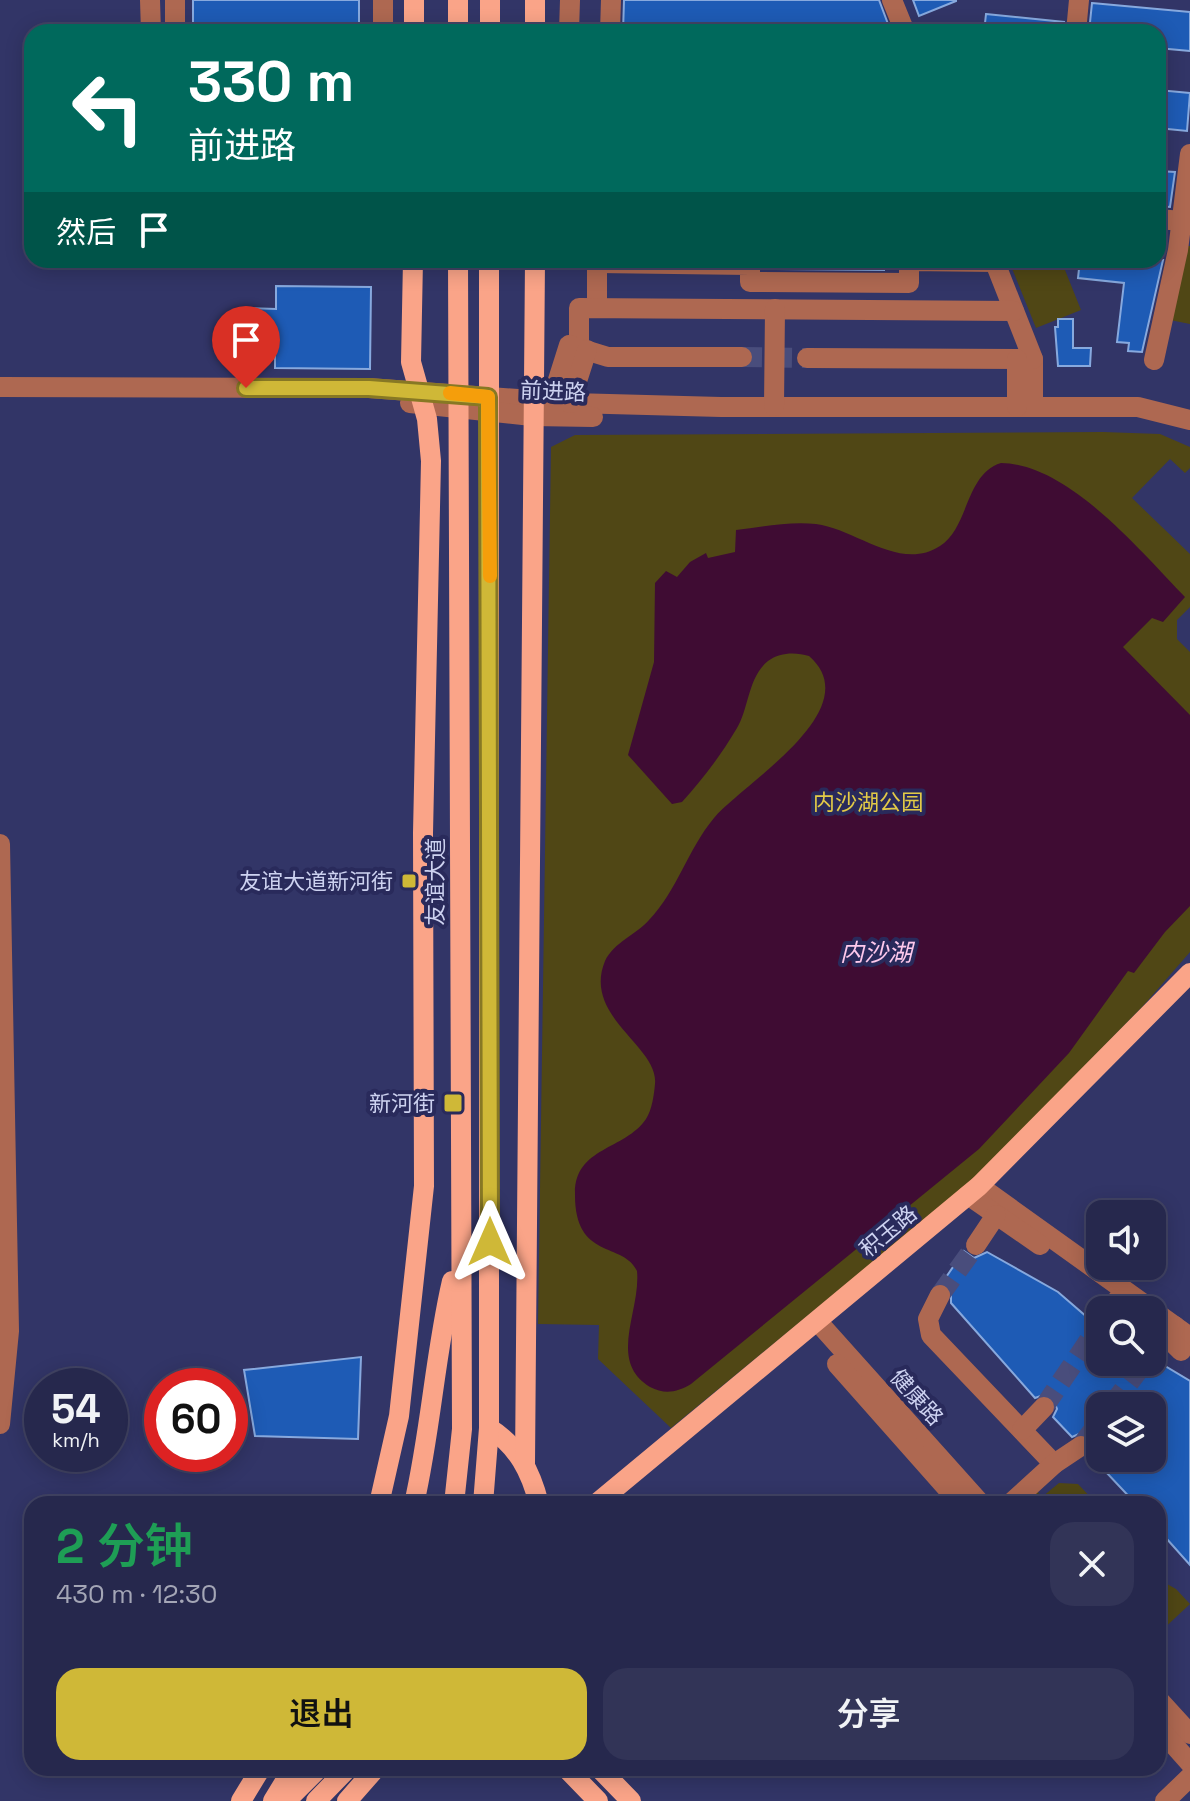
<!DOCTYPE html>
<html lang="zh">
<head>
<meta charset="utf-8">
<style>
  :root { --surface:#26284d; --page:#323457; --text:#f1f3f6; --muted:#a4a6b6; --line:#424465; --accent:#cfb837 }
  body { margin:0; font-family:"Space Grotesk","Noto Sans SC",sans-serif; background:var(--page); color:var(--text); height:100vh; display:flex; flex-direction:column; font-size:30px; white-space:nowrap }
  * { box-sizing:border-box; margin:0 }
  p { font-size:26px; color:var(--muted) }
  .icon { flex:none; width:44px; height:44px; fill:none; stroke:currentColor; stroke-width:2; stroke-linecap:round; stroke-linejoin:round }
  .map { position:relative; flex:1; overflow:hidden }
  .drawer { position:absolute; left:24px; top:1496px; width:1142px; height:280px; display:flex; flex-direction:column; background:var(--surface); border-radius:24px; box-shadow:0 4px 20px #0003,0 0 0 2px var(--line) }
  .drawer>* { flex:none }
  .hud { position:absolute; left:24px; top:24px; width:1142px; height:244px; border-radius:24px; box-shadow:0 4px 20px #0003,0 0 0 2px var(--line); background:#00695c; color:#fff; overflow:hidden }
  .fabs { position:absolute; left:1086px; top:1200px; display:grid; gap:16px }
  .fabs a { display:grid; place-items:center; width:80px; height:80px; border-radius:16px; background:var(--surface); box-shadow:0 4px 20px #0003,0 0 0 2px var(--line); font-size:40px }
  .speed { position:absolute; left:24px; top:1368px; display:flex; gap:16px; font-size:40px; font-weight:700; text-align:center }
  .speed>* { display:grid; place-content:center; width:104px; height:104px; border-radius:50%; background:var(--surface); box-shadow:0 4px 20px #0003,0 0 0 2px var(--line); line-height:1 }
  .speed small { font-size:20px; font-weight:400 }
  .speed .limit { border:12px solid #d22; background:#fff; color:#111 }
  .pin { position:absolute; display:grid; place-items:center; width:68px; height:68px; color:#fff; margin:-82px -34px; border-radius:50% 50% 50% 0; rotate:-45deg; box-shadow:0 0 8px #0007 }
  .pin .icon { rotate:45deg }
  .me { position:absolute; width:88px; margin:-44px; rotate:0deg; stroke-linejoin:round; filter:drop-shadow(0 0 6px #0008) }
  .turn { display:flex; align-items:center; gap:28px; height:168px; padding:0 32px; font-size:36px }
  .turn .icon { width:104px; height:104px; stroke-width:2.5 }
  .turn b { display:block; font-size:56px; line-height:68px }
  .then { display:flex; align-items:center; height:76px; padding:0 32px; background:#0003; gap:16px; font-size:30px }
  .round { display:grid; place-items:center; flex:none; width:84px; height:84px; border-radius:24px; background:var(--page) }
  .head { display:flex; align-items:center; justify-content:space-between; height:136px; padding:0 32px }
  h1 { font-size:48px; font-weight:600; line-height:60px; color:#1e9e55 }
  .action { display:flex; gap:16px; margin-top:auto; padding:16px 32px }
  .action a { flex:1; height:92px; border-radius:24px; background:var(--accent); color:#111; font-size:32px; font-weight:600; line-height:92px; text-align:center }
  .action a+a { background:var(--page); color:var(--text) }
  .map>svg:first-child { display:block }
</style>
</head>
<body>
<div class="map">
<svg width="1190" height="1801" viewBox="0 0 1190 1801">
  <rect width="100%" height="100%" fill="#323567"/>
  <!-- green -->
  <g fill="#504715">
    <path d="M1185 246H1190V324L1170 320Z"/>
    <path d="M1061 260 1081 310 1036 328 1009 261Z"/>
    <path d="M1103 432 1160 434 1190 447V468L1185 473 1170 459 1132 498 1190 554V607L1177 620V639L1190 652V952L1143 1006 975 1178 671 1428 598 1359 599 1325 538 1324 551 447 575 435Z"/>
    <path d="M1059 1483 1078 1484 1097 1504H1022L1036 1490 1042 1497Z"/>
    <path d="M1158 1579 1176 1589 1190 1604 1158 1634Z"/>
  </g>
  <!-- water -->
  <path fill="#3f0c33" d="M1001 463C1069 464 1141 552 1185 597L1163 622 1152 618 1123 647 1190 715V906L1165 932 1134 973 1128 971 1069 1053 979 1149 691 1384C678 1392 665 1395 650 1387 607 1361 641 1311 637 1271 623 1241 574 1261 575 1193 575 1147 625 1150 646 1119 652 1110 654 1095 655 1084 659 1046 582 1017 605 961 614 942 636 935 649 920 677 891 688 849 714 818 742 784 870 709 809 656 796 652 780 652 768 661 748 677 749 708 737 728 721 755 703 779 682 802L672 804 628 755 654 662 655 583 666 571 677 577 690 562 706 553 708 558 735 552 736 530C762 527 790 521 816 524 856 529 900 572 940 546 969 528 965 474 1001 463Z"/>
  <!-- building -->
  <g fill="#1e5bb5" stroke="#87a9de" stroke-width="2" fill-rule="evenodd">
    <rect x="193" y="0" width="166" height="32"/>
    <path d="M624 0H879L891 32H623Z"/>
    <path d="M913 0H956V1L919 16Z"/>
    <path d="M1092 3 1190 12V51L1158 48V32H1089Z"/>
    <path d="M986 14 1064 22 1063 32H984Z"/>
    <path d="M1158 90 1190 93 1187 131 1158 128Z"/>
    <path d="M1158 171 1175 172 1170 207 1158 206Z"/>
    <path d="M778 260H884V270L777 269Z"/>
    <path d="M1080 260H1163L1142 352 1128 351 1129 343 1117 342 1124 283 1078 278Z"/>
    <path d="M276 286 371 287 370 369 275 368V353L242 352 243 308 276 309Z"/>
    <path d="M1058 319H1073V348H1091L1090 366H1058L1055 327H1058Z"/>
    <path d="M964 1251 974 1258 987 1252 1058 1292 1088 1318 1086 1332 1092 1338 1100 1340V1362L1155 1360 1190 1381V1565L1158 1529V1504H1136L1090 1455 1094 1446 1091 1438 1081 1433 1072 1437 1053 1417 1057 1409 1053 1398 1046 1394 1035 1398 951 1303V1289L942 1283ZM1100 1406H1152V1458H1100Z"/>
    <path d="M361 1357 358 1439 255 1436 244 1370Z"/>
  </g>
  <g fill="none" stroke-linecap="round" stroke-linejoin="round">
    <!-- minor-tunnel -->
    <g stroke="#494d7c" stroke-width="20" stroke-dasharray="20 10" stroke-linecap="butt">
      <path d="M742 357 807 358"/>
      <path d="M940 1295 976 1245"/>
      <path d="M1111 1406 1145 1362"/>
      <path d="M1044 1407 1098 1327"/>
      <path d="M1081 1446 1100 1421"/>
    </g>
    <!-- minor -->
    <g stroke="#ae6851" stroke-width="20">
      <path d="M150 0 151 32"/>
      <path d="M175 0V32"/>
      <path d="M892 0 905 32"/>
      <path d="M383 32V0"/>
      <path d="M569 32 570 0"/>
      <path d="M610 32 611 0"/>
      <path d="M1076 32 1079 0"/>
      <path d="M1158 219 1182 221"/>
      <path d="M157 260H265"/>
      <path d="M994 260 1033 359V407"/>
      <path d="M597 263 750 265V282L909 283V261L995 262"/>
      <path d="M597 308V260"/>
      <path d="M579 348V308L1014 311"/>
      <path d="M807 358 1033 359"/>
      <path d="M1154 360 1178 250 1190 154"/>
      <path d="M0 387 369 388 572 403 721 407H1138L1190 420"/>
      <path d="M551 402 569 345 608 357H742"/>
      <path d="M410 403 532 416 593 417"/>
      <path d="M570 403 587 350"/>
      <path d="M774 406 775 309"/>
      <path d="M1017 407V359"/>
      <path d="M0 844 9 1331 0 1424"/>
      <path d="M979 1186 1190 1337"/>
      <path d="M968 1195 1040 1245"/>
      <path d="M976 1245 996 1215"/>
      <path d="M940 1295 928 1319 931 1335 1054 1464"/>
      <path d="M1110 1310 1118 1299"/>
      <path d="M818 1322 981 1504"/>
      <path d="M1175 1326 1169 1339 1181 1351"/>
      <path d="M1098 1327 1100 1324"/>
      <path d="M837 1364 961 1504"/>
      <path d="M1022 1430 1044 1407"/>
      <path d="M1010 1504 1054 1464 1081 1446"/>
      <path d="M1158 1699 1190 1734"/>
      <path d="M1158 1727 1190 1763"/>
      <path d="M1165 1801 1190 1777"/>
    </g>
    <!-- major -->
    <g stroke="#faa488" stroke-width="20">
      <path d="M535 0V32"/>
      <path d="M414 32V0"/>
      <path d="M458 32V0"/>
      <path d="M490 32V0"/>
      <path d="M489 1428C518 1446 531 1472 539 1504"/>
      <path d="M525 1464 535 260"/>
      <path d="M379 1504 399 1416 424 1186 423 833 431 461 427 419 411 362 413 260"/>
      <path d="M414 1504C431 1430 435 1354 452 1281"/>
      <path d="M454 1504 462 1429 458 260"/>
      <path d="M483 1504 489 1428V260"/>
      <path d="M596 1504 979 1186 1190 973"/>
      <path d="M566 1768 598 1801"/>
      <path d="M599 1768 631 1801"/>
      <path d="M241 1801 261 1768"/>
      <path d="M273 1801 293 1768"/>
      <path d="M286 1801 319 1768"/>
      <path d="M316 1801 348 1768"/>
      <path d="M347 1801 376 1768"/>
    </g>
  </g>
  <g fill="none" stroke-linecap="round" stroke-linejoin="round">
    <defs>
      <path id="route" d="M246 388H369L488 397 490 1242"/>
    </defs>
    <!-- route casing -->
    <use href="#route" stroke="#877824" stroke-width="20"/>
    <!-- route -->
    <use href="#route" stroke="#cfb837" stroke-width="14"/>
    <!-- slow -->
    <path stroke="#f59e0b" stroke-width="14" d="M450 393 488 397 490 576"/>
  </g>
  <!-- markers -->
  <g fill="#cfb837" stroke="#292a5b" stroke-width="3">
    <rect x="401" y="873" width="16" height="16" rx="4"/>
    <rect x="443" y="1093" width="20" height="20" rx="4"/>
  </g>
  <g text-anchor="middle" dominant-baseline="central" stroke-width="8" stroke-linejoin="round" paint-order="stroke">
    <!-- street labels -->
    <g font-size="22" fill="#cdd2f0" stroke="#292a5b">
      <text transform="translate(553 391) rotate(2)">前进路</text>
      <text transform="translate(435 882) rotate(-90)">友谊大道</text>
      <text transform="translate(888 1231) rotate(-40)">积玉路</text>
      <text transform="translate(917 1397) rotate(48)">健康路</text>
    </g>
    <!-- park labels -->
    <g font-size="22" fill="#e3cb47" stroke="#292a5b">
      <text x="868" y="802">内沙湖公园</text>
    </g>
    <!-- poi labels -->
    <g font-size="22" fill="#cdd2f0" stroke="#292a5b" text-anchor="end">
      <text x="393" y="881">友谊大道新河街</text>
      <text x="435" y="1103">新河街</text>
    </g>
    <!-- water labels -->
    <g font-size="24" font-style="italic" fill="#fec9ec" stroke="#292a5b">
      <text x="876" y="952">内沙湖</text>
    </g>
  </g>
</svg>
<div class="fabs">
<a><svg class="icon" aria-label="sound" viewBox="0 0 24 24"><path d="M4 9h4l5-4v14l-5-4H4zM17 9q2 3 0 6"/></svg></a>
<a><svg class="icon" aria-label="search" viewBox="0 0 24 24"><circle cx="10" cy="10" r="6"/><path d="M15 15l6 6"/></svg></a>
<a><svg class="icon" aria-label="layers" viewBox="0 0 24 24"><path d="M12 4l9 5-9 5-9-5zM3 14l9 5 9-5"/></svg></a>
</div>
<div class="speed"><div>54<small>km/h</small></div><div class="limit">60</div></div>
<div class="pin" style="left:246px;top:388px;background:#d93025"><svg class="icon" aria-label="arrive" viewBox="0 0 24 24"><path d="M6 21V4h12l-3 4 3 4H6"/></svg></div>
<svg class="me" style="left:490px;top:1242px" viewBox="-20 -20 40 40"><path d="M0-17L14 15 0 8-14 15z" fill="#cfb837" stroke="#fff" stroke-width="4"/></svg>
<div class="hud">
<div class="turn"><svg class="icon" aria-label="left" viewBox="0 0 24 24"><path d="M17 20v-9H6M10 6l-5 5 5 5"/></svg><div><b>330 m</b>前进路</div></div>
<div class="then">然后<svg class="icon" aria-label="arrive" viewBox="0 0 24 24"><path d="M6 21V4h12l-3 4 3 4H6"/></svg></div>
</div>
<section class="drawer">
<div class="head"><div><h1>2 分钟</h1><p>430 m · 12:30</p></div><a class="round"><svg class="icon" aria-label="close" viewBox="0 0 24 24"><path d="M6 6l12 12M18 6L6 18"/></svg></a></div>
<div class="action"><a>退出</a><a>分享</a></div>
</section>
</div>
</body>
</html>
